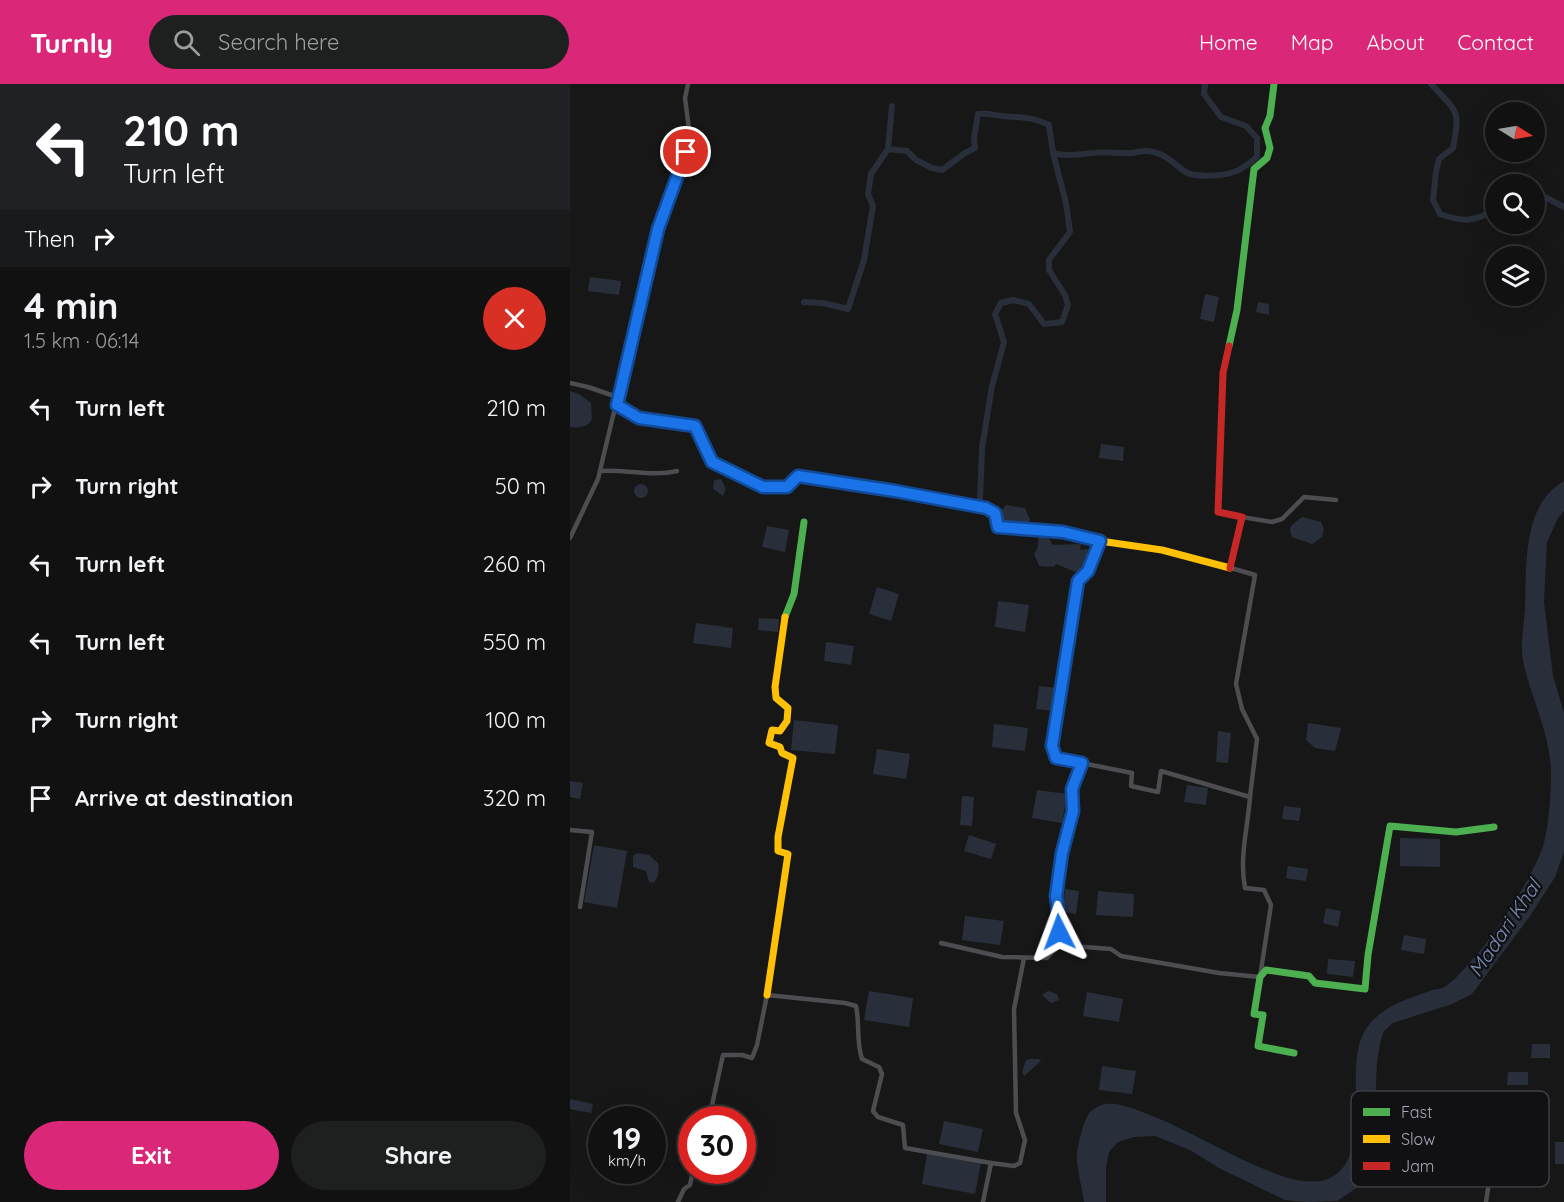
<!DOCTYPE html>
<html lang="en">
<head>
<meta charset="utf-8">
<style>
  :root { --surface:#111; --page:#1e1f1f; --text:#f1f3f6; --muted:#9c9d9f; --line:#303131; --accent:#db2777 }
  body { margin:0; font-family:Quicksand,sans-serif; background:var(--page); color:var(--text); height:100vh; display:flex; flex-direction:column; font-size:22px; white-space:nowrap }
  * { box-sizing:border-box; margin:0 }
  p { font-size:20px; color:var(--muted) }
  .icon { flex:none; width:33px; height:33px; fill:none; stroke:currentColor; stroke-width:2; stroke-linecap:round; stroke-linejoin:round }
  .map { position:relative; flex:1; overflow:hidden }
  .sheet { display:flex; flex-direction:column; background:var(--surface); width:570px }
  .sheet>* { flex:none }
  .banner { background:#202124; color:#fff; overflow:hidden }
  .needle { width:39px; rotate:101deg }
  .tools { position:absolute; left:915px; top:18px; display:grid; gap:12px }
  .tools a { display:grid; place-items:center; width:60px; height:60px; border-radius:50%; background:var(--surface); box-shadow:0 6px 24px #0002,0 0 0 2px var(--line); font-size:30px }
  .speed { position:absolute; left:18px; top:1022px; display:flex; gap:12px; font-size:30px; font-weight:700; text-align:center }
  .speed>* { display:grid; place-content:center; width:78px; height:78px; border-radius:50%; background:var(--surface); box-shadow:0 6px 24px #0002,0 0 0 2px var(--line); line-height:1 }
  .speed small { font-size:15px; font-weight:400 }
  .speed .limit { border:9px solid #d22; background:#fff; color:#111 }
  .pin { position:absolute; display:grid; place-items:center; width:51px; height:51px; color:#fff; margin:-26px; border:3px solid #fff; border-radius:50%; box-shadow:0 2px 6px #0007 }
  .me { position:absolute; width:66px; margin:-33px; rotate:357deg; stroke-linejoin:round; filter:drop-shadow(0 0 4px #0008) }
  .turn { display:flex; align-items:center; gap:21px; height:126px; padding:0 24px; font-size:27px }
  .turn .icon { width:78px; height:78px; stroke-width:2.5 }
  .turn b { display:block; font-size:42px; line-height:51px }
  .then { display:flex; align-items:center; height:57px; padding:0 24px; background:#0003; gap:12px; font-size:22px }
  .round { display:grid; place-items:center; flex:none; width:63px; height:63px; border-radius:32px; background:var(--page) }
  .headline { display:flex; align-items:center; justify-content:space-between; height:102px; padding:0 24px }
  h1 { font-size:36px; font-weight:700; line-height:45px }
  .primary-button { display:flex; gap:12px; margin-top:auto; padding:12px 24px }
  .primary-button a { flex:1; height:69px; border-radius:36px; background:var(--accent); color:#fff; font-size:24px; font-weight:700; line-height:69px; text-align:center }
  .primary-button a+a { background:var(--page); color:var(--text) }
  ul { padding:0; list-style:none }
  li { display:flex; align-items:center; gap:18px; height:78px; padding:0 24px }
  li div { flex:1 }
  li b { display:block; font-size:22px }
  li em { font-style:normal }
  header { display:flex; align-items:center; gap:36px; box-sizing:border-box; height:84px; padding:0 30px; background:var(--accent); color:#fff }
  header strong { font-size:28px }
  nav { display:flex; gap:33px; margin-inline-start:auto; font-size:21px }
  .search { width:420px; height:54px; background:var(--page); display:flex; align-items:center; gap:15px; box-sizing:border-box; padding:0 21px; border-radius:33px; color:var(--muted); font-size:22px }
  main { display:flex; flex:1; min-height:0 }
  .map>svg:first-child { display:block }
</style>
</head>
<body>
<header>
<strong>Turnly</strong>
<div class="search"><svg class="icon" aria-label="search" viewBox="0 0 24 24"><circle cx="10" cy="10" r="6"/><path d="M15 15l6 6"/></svg>Search here</div>
<nav><a>Home</a><a>Map</a><a>About</a><a>Contact</a></nav>
</header>
<main>
<section class="sheet">
<div class="banner">
<div class="turn"><svg class="icon" aria-label="left" viewBox="0 0 24 24"><path d="M17 20v-9H6M10 6l-5 5 5 5"/></svg><div><b>210 m</b>Turn left</div></div>
<div class="then">Then<svg class="icon" aria-label="right" viewBox="0 0 24 24"><path d="M7 20v-9h11M14 6l5 5-5 5"/></svg></div>
</div>
<div class="headline"><div><h1>4 min</h1><p>1.5 km · 06:14</p></div><a class="round" style="background:#d93025;color:#fff"><svg class="icon" aria-label="close" viewBox="0 0 24 24"><path d="M6 6l12 12M18 6L6 18"/></svg></a></div>
<ul>
<li><svg class="icon" aria-label="left" viewBox="0 0 24 24"><path d="M17 20v-9H6M10 6l-5 5 5 5"/></svg><div><b>Turn left</b></div><em>210 m</em></li>
<li><svg class="icon" aria-label="right" viewBox="0 0 24 24"><path d="M7 20v-9h11M14 6l5 5-5 5"/></svg><div><b>Turn right</b></div><em>50 m</em></li>
<li><svg class="icon" aria-label="left" viewBox="0 0 24 24"><path d="M17 20v-9H6M10 6l-5 5 5 5"/></svg><div><b>Turn left</b></div><em>260 m</em></li>
<li><svg class="icon" aria-label="left" viewBox="0 0 24 24"><path d="M17 20v-9H6M10 6l-5 5 5 5"/></svg><div><b>Turn left</b></div><em>550 m</em></li>
<li><svg class="icon" aria-label="right" viewBox="0 0 24 24"><path d="M7 20v-9h11M14 6l5 5-5 5"/></svg><div><b>Turn right</b></div><em>100 m</em></li>
<li><svg class="icon" aria-label="arrive" viewBox="0 0 24 24"><path d="M6 21V4h12l-3 4 3 4H6"/></svg><div><b>Arrive at destination</b></div><em>320 m</em></li>
</ul>
<div class="primary-button"><a>Exit</a><a>Share</a></div>
</section>
<div class="map">
<svg width="994" height="1118" viewBox="0 0 994 1118">
  <rect width="100%" height="100%" fill="#171717"/>
  <!-- water -->
  <g fill="#292f3a">
    <path d="M20 193 51 197 49 211 18 207Z"/>
    <path d="M635 210 649 213 644 238 630 235Z"/>
    <path d="M688 218 699 220V231L686 228Z"/>
    <path d="M0 307 9 310 21 319 22 335C17 344 9 344 0 343Z"/>
    <path d="M531 360 554 363 553 377 529 374Z"/>
    <path d="M151 395 156 405 153 412 143 405 144 396Z"/>
    <path d="M994 397V427L988 434 977 458 974 518 983 592 994 629V768L985 793 960 832 902 910 882 920 823 939 814 947 810 959 807 979 804 1039 806 1075 799 1093 794 1099 767 1117 736 1118 715 1116 649 1084 620 1066 585 1052 564 1053 548 1058 539 1068 536 1083V1118H514C512 1103 507 1087 507 1072 507 1062 514 1035 520 1028 524 1024 530 1021 536 1020 550 1018 567 1026 580 1031 625 1049 668 1077 712 1092 725 1097 745 1100 758 1095 803 1076 776 994 791 955 802 926 833 916 860 907 865 905 872 905 876 902 885 896 894 885 901 877 923 855 966 788 974 759 979 738 981 711 981 690 981 651 961 614 953 577 950 560 954 541 955 525 957 483 951 422 994 397Z"/>
    <circle cx="71" cy="407" r="7"/>
    <path d="M436 421 455 424 460 436 459 441 433 436 431 433 432 426Z"/>
    <path d="M732 433 751 438 754 445 752 453 742 460 722 453 720 447 721 442Z"/>
    <path d="M197 442 219 446 215 468 192 463Z"/>
    <path d="M467 451 477 452 483 461 511 460 510 466 518 465 515 482 513 481 508 489 486 480 484 483 469 482 464 470C468 465 470 457 467 451Z"/>
    <path d="M307 503 329 510 321 537 299 530Z"/>
    <path d="M428 517 459 521 455 548 425 543Z"/>
    <path d="M189 534 209 535 208 548 188 546Z"/>
    <path d="M126 539 163 544 161 564 123 559Z"/>
    <path d="M256 558 284 562 281 581 254 577Z"/>
    <path d="M469 602 487 604 484 627 466 625Z"/>
    <path d="M224 636 268 641 265 670 221 666Z"/>
    <path d="M738 639 771 644 765 667 745 664 736 656Z"/>
    <path d="M424 640 458 644 455 667 422 663Z"/>
    <path d="M648 647 661 649 658 679 646 678Z"/>
    <path d="M307 665 340 670 336 695 303 690Z"/>
    <path d="M0 697 13 699 10 715 0 713Z"/>
    <path d="M617 701 638 704 636 721 614 718Z"/>
    <path d="M467 706 497 710 492 739 462 734Z"/>
    <path d="M392 712 404 713 402 742 390 741Z"/>
    <path d="M714 722 731 724 729 737 712 735Z"/>
    <path d="M399 751 426 760 421 775 394 767Z"/>
    <path d="M830 754 870 755V783L830 782Z"/>
    <path d="M24 761 57 767 47 824 14 818Z"/>
    <path d="M67 769 79 771 88 779C89 786 89 794 83 799L79 798 76 787 63 783V772Z"/>
    <path d="M718 782 738 785 736 797 716 794Z"/>
    <path d="M495 805 509 807 506 830 493 828Z"/>
    <path d="M528 807 564 810 563 833 526 831Z"/>
    <path d="M756 824 771 827 768 843 753 839Z"/>
    <path d="M395 832 434 837 430 861 392 856Z"/>
    <path d="M834 851 856 855 854 870 831 866Z"/>
    <path d="M758 875 785 877 783 893 757 890Z"/>
    <path d="M299 907 343 914 339 943 294 936Z"/>
    <path d="M478 907 487 910 489 916 481 919 472 911Z"/>
    <path d="M517 908 553 915 549 938 513 932Z"/>
    <path d="M962 960H980V974H961Z"/>
    <path d="M461 975H469L471 977 454 992 452 988 456 976Z"/>
    <path d="M532 982 566 987 562 1010 529 1006Z"/>
    <path d="M938 988H958V1001H937Z"/>
    <path d="M0 1015 23 1020 21 1029 0 1025Z"/>
    <path d="M374 1037 413 1045 408 1068 369 1060Z"/>
    <rect x="985" y="1058" width="9" height="22"/>
    <path d="M357 1070 411 1079 405 1110 352 1100Z"/>
  </g>
  <g fill="none" stroke-linecap="round" stroke-linejoin="round">
    <!-- canal -->
    <g stroke="#292f3a" stroke-width="6">
      <path d="M861 0C887 28 891 25 883 64L869 75 866 88 863 116 870 130C891 138 908 139 926 123"/>
      <path d="M322 22 318 65 337 67 346 76 362 84 372 86 395 69 405 64 404 54 408 30C416 29 424 31 432 32 452 34 459 32 479 41L483 69C498 73 509 70 524 69 536 67 548 70 561 69 565 69 570 67 574 67 591 66 602 78 614 87 623 94 653 92 664 88 673 85 680 79 687 73V54L676 42 651 33 634 10 635 0"/>
      <path d="M964 112 977 114 994 123"/>
      <path d="M234 218 253 219 278 225 294 176 303 122 298 110 301 90 318 65"/>
      <path d="M410 416 412 364 422 302 434 258 425 230 431 219 443 216 459 220 474 240 492 238 498 221 495 211 479 186V176L500 148 496 119 483 69"/>
    </g>
    <!-- street -->
    <g stroke="#4d4c51" stroke-width="4.5">
      <path d="M0 299 18 303 50 314"/>
      <path d="M30 387C56 385 82 393 107 387"/>
      <path d="M672 433 702 438 712 435 734 413 766 416"/>
      <path d="M0 454 28 395 44 328 50 314 88 145 115 68 119 45 115 14 118 0"/>
      <path d="M0 746 22 748 10 823"/>
      <path d="M371 859 432 873 477 874 488 861 489 834 486 812 492 769 503 727 502 705 512 679 562 689 561 702 588 708 591 687 680 713 687 655 672 625 666 600 685 491 661 484"/>
      <path d="M488 861 541 865 551 872 649 889 690 893 701 821 694 806 675 804C669 773 678 743 680 713"/>
      <path d="M908 1017 898 1069 923 1072 916 1118"/>
      <path d="M139 1035 153 971H172L182 974 187 961 197 911 275 919 286 922C290 940 286 958 292 975L309 983 312 990 303 1027 308 1033 333 1041 335 1064 421 1079"/>
      <path d="M108 1118 114 1105 120 1101 123 1086"/>
      <path d="M413 1118 421 1079 444 1082 450 1079 455 1056 446 1029 444 925 454 874"/>
    </g>
    <!-- fast -->
    <g stroke="#4caf50" stroke-width="7">
      <path d="M659 262 667 226 684 85 697 74 700 64 695 44 700 32 704 0"/>
      <path d="M47 321 69 334 125 342 142 378 193 403H217L228 392 390 418"/>
      <path d="M215 533 224 510 234 438"/>
      <path d="M724 969 688 962 693 931 684 930 690 893 696 886 739 892 745 899 795 905 798 871 820 742 886 748 924 743"/>
    </g>
    <!-- slow -->
    <g stroke="#ffc107" stroke-width="7">
      <path d="M390 418 416 424 425 430 428 443 493 449 530 457"/>
      <path d="M512 679 486 674 482 661 508 497 518 487 530 457 592 466 660 484"/>
      <path d="M197 911 218 770 208 767V753L223 674 212 669 210 663 199 659 202 646 210 647 217 637 218 624 206 614 205 603 215 533"/>
    </g>
    <!-- jam -->
    <path stroke="#c62828" stroke-width="7" d="M659 262 653 289 648 428 672 433 660 484"/>
  </g>
  <g fill="none" stroke-linecap="round" stroke-linejoin="round">
    <defs>
      <path id="route" d="M116 68 88 145 47 321 69 334 125 342 142 378 193 403H217L228 392 325 407 416 424 425 429 428 443 493 448 530 457 518 487 508 497 482 662 486 674 512 679 502 705 503 727 492 769 486 812 489 834V848"/>
    </defs>
    <!-- route casing -->
    <use href="#route" stroke="#114b97" stroke-width="15"/>
    <!-- route -->
    <use href="#route" stroke="#1a73e8" stroke-width="10"/>
  </g>
  <g text-anchor="middle" dominant-baseline="central" stroke-width="5" stroke-linejoin="round" paint-order="stroke">
    <!-- water labels -->
    <g font-size="20" font-style="italic" fill="#7b8eb7" stroke="#111113">
      <text transform="translate(934 844) rotate(-56)">Madari Khal</text>
    </g>
  </g>
  <!-- legend -->
  <rect x="781" y="1007" width="198" height="96" rx="9" fill="#111113" stroke="#3e3e45" stroke-width="1.5"/>
  <rect x="793" y="1024" width="27" height="8" fill="#4caf50"/>
  <rect x="793" y="1051" width="27" height="8" fill="#ffc107"/>
  <rect x="793" y="1078" width="27" height="8" fill="#c62828"/>
  <g font-size="16" fill="#a7a8b9">
    <text x="831" y="1034">Fast</text>
    <text x="831" y="1061">Slow</text>
    <text x="831" y="1088">Jam</text>
  </g>
</svg>
<div class="tools">
<a><svg class="needle" viewBox="-14 -14 28 28"><path d="M0-13l5 13h-10z" fill="#e53935"/><path d="M0 13l5-13h-10z" fill="#9c9d9f"/></svg></a>
<a><svg class="icon" aria-label="search" viewBox="0 0 24 24"><circle cx="10" cy="10" r="6"/><path d="M15 15l6 6"/></svg></a>
<a><svg class="icon" aria-label="layers" viewBox="0 0 24 24"><path d="M12 4l9 5-9 5-9-5zM3 14l9 5 9-5"/></svg></a>
</div>
<div class="speed"><div>19<small>km/h</small></div><div class="limit">30</div></div>
<div class="pin" style="left:116px;top:68px;background:#d93025"><svg class="icon" aria-label="arrive" viewBox="0 0 24 24"><path d="M6 21V4h12l-3 4 3 4H6"/></svg></div>
<svg class="me" style="left:489px;top:848px" viewBox="-20 -20 40 40"><path d="M0-17L14 15 0 8-14 15z" fill="#1a73e8" stroke="#fff" stroke-width="4"/></svg>
</div>
</main>
</body>
</html>
